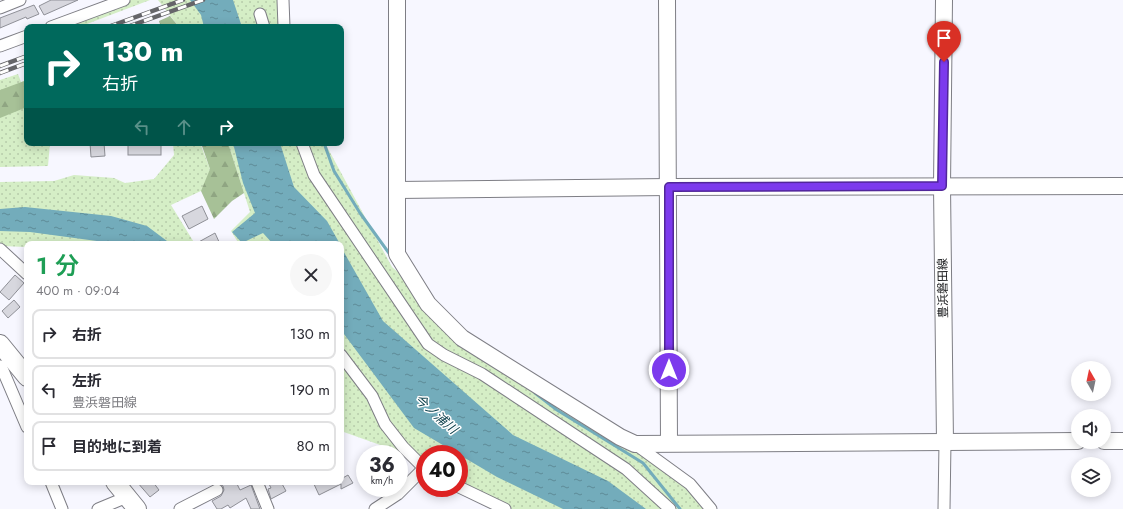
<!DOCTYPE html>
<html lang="ja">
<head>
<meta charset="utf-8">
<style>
  :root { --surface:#fff; --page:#f7f7f7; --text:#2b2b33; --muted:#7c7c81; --line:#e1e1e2 }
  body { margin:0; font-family:Jost,"Noto Sans JP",sans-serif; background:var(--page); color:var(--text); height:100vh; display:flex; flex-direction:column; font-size:15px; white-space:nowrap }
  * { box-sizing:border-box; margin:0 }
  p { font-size:13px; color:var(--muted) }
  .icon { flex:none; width:22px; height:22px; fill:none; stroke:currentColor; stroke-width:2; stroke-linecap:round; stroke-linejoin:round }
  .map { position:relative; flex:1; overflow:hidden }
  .sheet { position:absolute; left:24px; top:241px; width:320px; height:244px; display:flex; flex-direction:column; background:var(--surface); border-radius:8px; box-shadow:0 2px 10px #0003 }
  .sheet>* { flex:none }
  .banner { position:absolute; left:24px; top:24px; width:320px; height:122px; border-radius:8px; box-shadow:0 2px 10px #0003; background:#00695c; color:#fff; overflow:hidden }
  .needle { width:26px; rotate:351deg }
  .buttons { position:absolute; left:1071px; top:361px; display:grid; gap:8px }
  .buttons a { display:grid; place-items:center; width:40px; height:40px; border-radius:50%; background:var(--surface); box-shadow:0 2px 10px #0003; font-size:20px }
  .speed { position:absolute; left:356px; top:445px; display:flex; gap:8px; font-size:20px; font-weight:700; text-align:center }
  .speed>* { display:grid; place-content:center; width:52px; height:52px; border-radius:50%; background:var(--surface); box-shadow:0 2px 10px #0003; line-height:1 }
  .speed small { font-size:10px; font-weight:400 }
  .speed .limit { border:6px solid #d22; background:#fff; color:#111 }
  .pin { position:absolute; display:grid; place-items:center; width:34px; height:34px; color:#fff; margin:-41px -17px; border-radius:50% 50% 50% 0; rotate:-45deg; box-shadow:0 0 4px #0007 }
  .pin .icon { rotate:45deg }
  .me { position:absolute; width:44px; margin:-22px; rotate:0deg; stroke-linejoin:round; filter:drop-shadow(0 0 3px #0008) }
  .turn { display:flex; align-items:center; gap:14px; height:84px; padding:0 12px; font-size:18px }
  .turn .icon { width:52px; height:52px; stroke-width:2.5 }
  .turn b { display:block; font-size:28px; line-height:34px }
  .lanes { display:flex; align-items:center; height:38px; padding:0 12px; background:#0003; justify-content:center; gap:20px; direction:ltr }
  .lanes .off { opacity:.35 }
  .round { display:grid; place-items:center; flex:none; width:42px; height:42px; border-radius:21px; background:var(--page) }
  .overview { display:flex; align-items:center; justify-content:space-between; height:68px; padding:0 12px }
  h1 { font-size:24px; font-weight:600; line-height:30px; color:#1e9e55 }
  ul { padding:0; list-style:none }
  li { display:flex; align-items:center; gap:12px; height:50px; margin:0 8px 6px; padding:0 4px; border:2px solid var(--line); border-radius:8px }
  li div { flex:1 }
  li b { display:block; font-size:15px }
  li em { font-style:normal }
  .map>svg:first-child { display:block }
</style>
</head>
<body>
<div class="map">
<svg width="1123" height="509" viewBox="0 0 1123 509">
  <defs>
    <pattern id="grass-dots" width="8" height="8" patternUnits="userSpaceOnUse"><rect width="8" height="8" fill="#d5eec6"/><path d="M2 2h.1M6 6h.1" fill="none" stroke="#b6cbaa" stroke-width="1.8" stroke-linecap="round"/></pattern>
    <pattern id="forest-firs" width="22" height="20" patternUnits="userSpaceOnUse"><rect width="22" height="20" fill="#a7c197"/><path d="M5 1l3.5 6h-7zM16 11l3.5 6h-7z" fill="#8fa582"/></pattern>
    <pattern id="water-ripples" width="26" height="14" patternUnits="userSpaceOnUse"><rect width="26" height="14" fill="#73acbb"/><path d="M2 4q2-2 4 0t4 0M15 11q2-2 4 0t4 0" fill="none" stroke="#5d8b97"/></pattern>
  </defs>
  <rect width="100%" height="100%" fill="#f7f7ff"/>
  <!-- grass -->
  <g fill="url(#grass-dots)">
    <path d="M124 0H150L79 27H51Z"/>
    <path d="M158 0H277L286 27H179Z"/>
    <path d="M18 74 21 82 27 80V143H50L48 166 0 167V80Z"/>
    <path d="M173 143H200L210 169 203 190 171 205 195 244H27V247L0 246V182L54 181 74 175 114 178 125 183 154 179 174 155Z"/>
    <path d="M228 143H325L392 267 468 332 633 449 676 474 711 509H504L459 479V454H425V461L341 431V244H239L231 231 250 212Z"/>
  </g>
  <!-- forest -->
  <g fill="url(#forest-firs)">
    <path d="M170 16 179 27H161L159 21Z"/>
    <path d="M27 80V107L0 118V90Z"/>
    <path d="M201 143H228L244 193 232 201 214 219 201 191 210 169Z"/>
  </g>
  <!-- water -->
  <g fill="url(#water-ripples)">
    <path d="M190 0H233L242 27H204L201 15Z"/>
    <path d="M233 143H280L294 187 327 221 340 244H273L263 233 242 243 232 232 255 213 243 183Z"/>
    <path d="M25 207 111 216 147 226 171 244H119L30 232 0 231V209Z"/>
    <path d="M341 247 383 321 513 435 608 481 646 509H563L497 477 414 428 341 330Z"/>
  </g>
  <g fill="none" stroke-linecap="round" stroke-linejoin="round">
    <!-- stream -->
    <g stroke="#73acbb" stroke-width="3">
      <path d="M324 143 334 171 360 213 391 256"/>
      <path d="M535 393 557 410 643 463 680 509"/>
    </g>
  </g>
  <!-- building -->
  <g fill="#d7d7de" stroke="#8f9097">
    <path d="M51 0H78L44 15 39 6Z"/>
    <path d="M34 5 39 14 27 19 26 17 0 28V18Z"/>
    <path d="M90 143H104L105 156 91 157Z"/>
    <rect x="128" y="143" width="33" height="12"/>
    <path d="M202 206 208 219 189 229 182 216Z"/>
    <path d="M215 233 220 244H195Z"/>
    <path d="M15 275 24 283 9 300 0 292Z"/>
    <path d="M14 300 20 307 8 318 2 311Z"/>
    <path d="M348 475 353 483 341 489V484L319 495 313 482H341V479Z"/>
    <path d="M137 482H153L159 490 150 497Z"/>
    <path d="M217 482H236L240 490 251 485 260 509H251L246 498 230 508 228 505 221 509H217L212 501 221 496 224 490 223 486Z"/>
    <path d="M268 482H281L286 491 271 499 268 489 271 488Z"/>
  </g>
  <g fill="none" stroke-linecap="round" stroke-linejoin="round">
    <defs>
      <g id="street">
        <path d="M283 0 284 27"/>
        <path d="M0 8 20 0"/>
        <path d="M260 14 264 27"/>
        <path d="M51 27 124 0"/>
        <path d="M0 46 27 36"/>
        <path d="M302 143 314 175 428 344 444 355 482 374 626 469 670 509"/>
        <path d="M0 249 27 274"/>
        <path d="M341 355 372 396 385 424 403 447 425 469"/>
        <path d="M1 366 27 427"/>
        <path d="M635 444 690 484 711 509"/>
        <path d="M51 482 62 509"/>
        <path d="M257 482 268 509"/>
        <path d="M459 487 505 509"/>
        <path d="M98 509 127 497"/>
        <path d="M180 509 217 490"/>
        <path d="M375 509 398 494 424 468"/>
        <path d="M944 509 945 442"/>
      </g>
      <g id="secondary">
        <path d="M397 0V254L428 304 462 338 620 437 635 444 1078 441"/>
        <path d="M667 0 669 443"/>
        <path d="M944 0 942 186 945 442"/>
        <path d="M397 190 669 187 1123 186"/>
        <path d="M1104 441H1123"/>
      </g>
      <g id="primary">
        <path d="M0 344 27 377"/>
        <path d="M115 482 137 509"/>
      </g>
    </defs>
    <!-- street casing -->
    <use href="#street" stroke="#7e7e85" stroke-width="13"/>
    <!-- secondary casing -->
    <use href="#secondary" stroke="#7e7e85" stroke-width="18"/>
    <!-- primary casing -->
    <use href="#primary" stroke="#7e7e85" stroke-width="20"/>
    <!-- street -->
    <use href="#street" stroke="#fff" stroke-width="11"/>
    <!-- secondary -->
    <use href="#secondary" stroke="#fff" stroke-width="16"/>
    <!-- primary -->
    <use href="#primary" stroke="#fff" stroke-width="18"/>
    <defs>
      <g id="rail">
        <path d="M108 27 183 0"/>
        <path d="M127 27 203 0"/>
        <path d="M0 66 27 56"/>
        <path d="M0 73 27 63"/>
      </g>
    </defs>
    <!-- rail casing -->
    <use href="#rail" stroke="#656569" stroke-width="4.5"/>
    <!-- rail -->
    <use href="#rail" stroke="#fff" stroke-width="3" stroke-dasharray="9" stroke-linecap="butt"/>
  </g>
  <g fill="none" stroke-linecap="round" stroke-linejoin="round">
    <defs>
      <path id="route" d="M669 370V187L942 186 944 62"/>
    </defs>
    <!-- route casing -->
    <use href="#route" stroke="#51269a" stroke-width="10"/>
    <!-- route -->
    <use href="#route" stroke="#7c3aed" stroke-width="7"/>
  </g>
  <g text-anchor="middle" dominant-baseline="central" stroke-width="3" stroke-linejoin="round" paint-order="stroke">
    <!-- street labels -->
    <g font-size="12" fill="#17181a" stroke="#fff">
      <text transform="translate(943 288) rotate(-91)">豊浜磐田線</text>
    </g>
    <!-- water labels -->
    <g font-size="13" font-style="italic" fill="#0e424e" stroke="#fff">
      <text transform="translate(436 414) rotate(41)">今ノ浦川</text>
    </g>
  </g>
</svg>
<div class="buttons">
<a><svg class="needle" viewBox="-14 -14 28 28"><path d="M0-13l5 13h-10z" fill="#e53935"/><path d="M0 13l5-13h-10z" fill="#7c7c81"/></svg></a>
<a><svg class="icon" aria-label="sound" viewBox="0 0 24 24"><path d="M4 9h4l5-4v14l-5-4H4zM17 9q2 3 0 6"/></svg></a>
<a><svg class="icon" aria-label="layers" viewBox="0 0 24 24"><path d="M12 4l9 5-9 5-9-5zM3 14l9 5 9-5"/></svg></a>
</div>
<div class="speed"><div>36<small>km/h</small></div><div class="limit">40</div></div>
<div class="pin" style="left:944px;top:62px;background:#d93025"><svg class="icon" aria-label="arrive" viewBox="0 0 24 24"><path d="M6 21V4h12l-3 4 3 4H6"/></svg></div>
<svg class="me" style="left:669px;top:370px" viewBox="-20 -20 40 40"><circle r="17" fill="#7c3aed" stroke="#fff" stroke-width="3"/><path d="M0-11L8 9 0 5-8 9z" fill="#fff"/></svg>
<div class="banner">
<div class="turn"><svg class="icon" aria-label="right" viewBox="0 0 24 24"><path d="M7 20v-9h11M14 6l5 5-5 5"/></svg><div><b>130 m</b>右折</div></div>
<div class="lanes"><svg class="icon off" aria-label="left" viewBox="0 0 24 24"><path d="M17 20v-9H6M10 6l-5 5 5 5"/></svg><svg class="icon off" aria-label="ahead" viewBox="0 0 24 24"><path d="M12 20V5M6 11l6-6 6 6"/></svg><svg class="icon" aria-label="right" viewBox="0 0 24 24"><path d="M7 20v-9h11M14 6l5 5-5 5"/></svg></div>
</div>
<section class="sheet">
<div class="overview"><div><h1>1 分</h1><p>400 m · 09:04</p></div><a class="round"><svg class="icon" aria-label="close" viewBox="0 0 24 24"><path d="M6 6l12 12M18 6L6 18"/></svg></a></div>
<ul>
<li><svg class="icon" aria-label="right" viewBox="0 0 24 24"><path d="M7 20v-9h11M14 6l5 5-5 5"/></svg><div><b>右折</b></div><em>130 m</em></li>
<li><svg class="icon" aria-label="left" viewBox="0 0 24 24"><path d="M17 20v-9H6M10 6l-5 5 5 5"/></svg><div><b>左折</b><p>豊浜磐田線</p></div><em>190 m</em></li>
<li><svg class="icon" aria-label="arrive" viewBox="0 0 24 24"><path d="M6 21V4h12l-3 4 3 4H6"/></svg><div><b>目的地に到着</b></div><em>80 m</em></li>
</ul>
</section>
</div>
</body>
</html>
